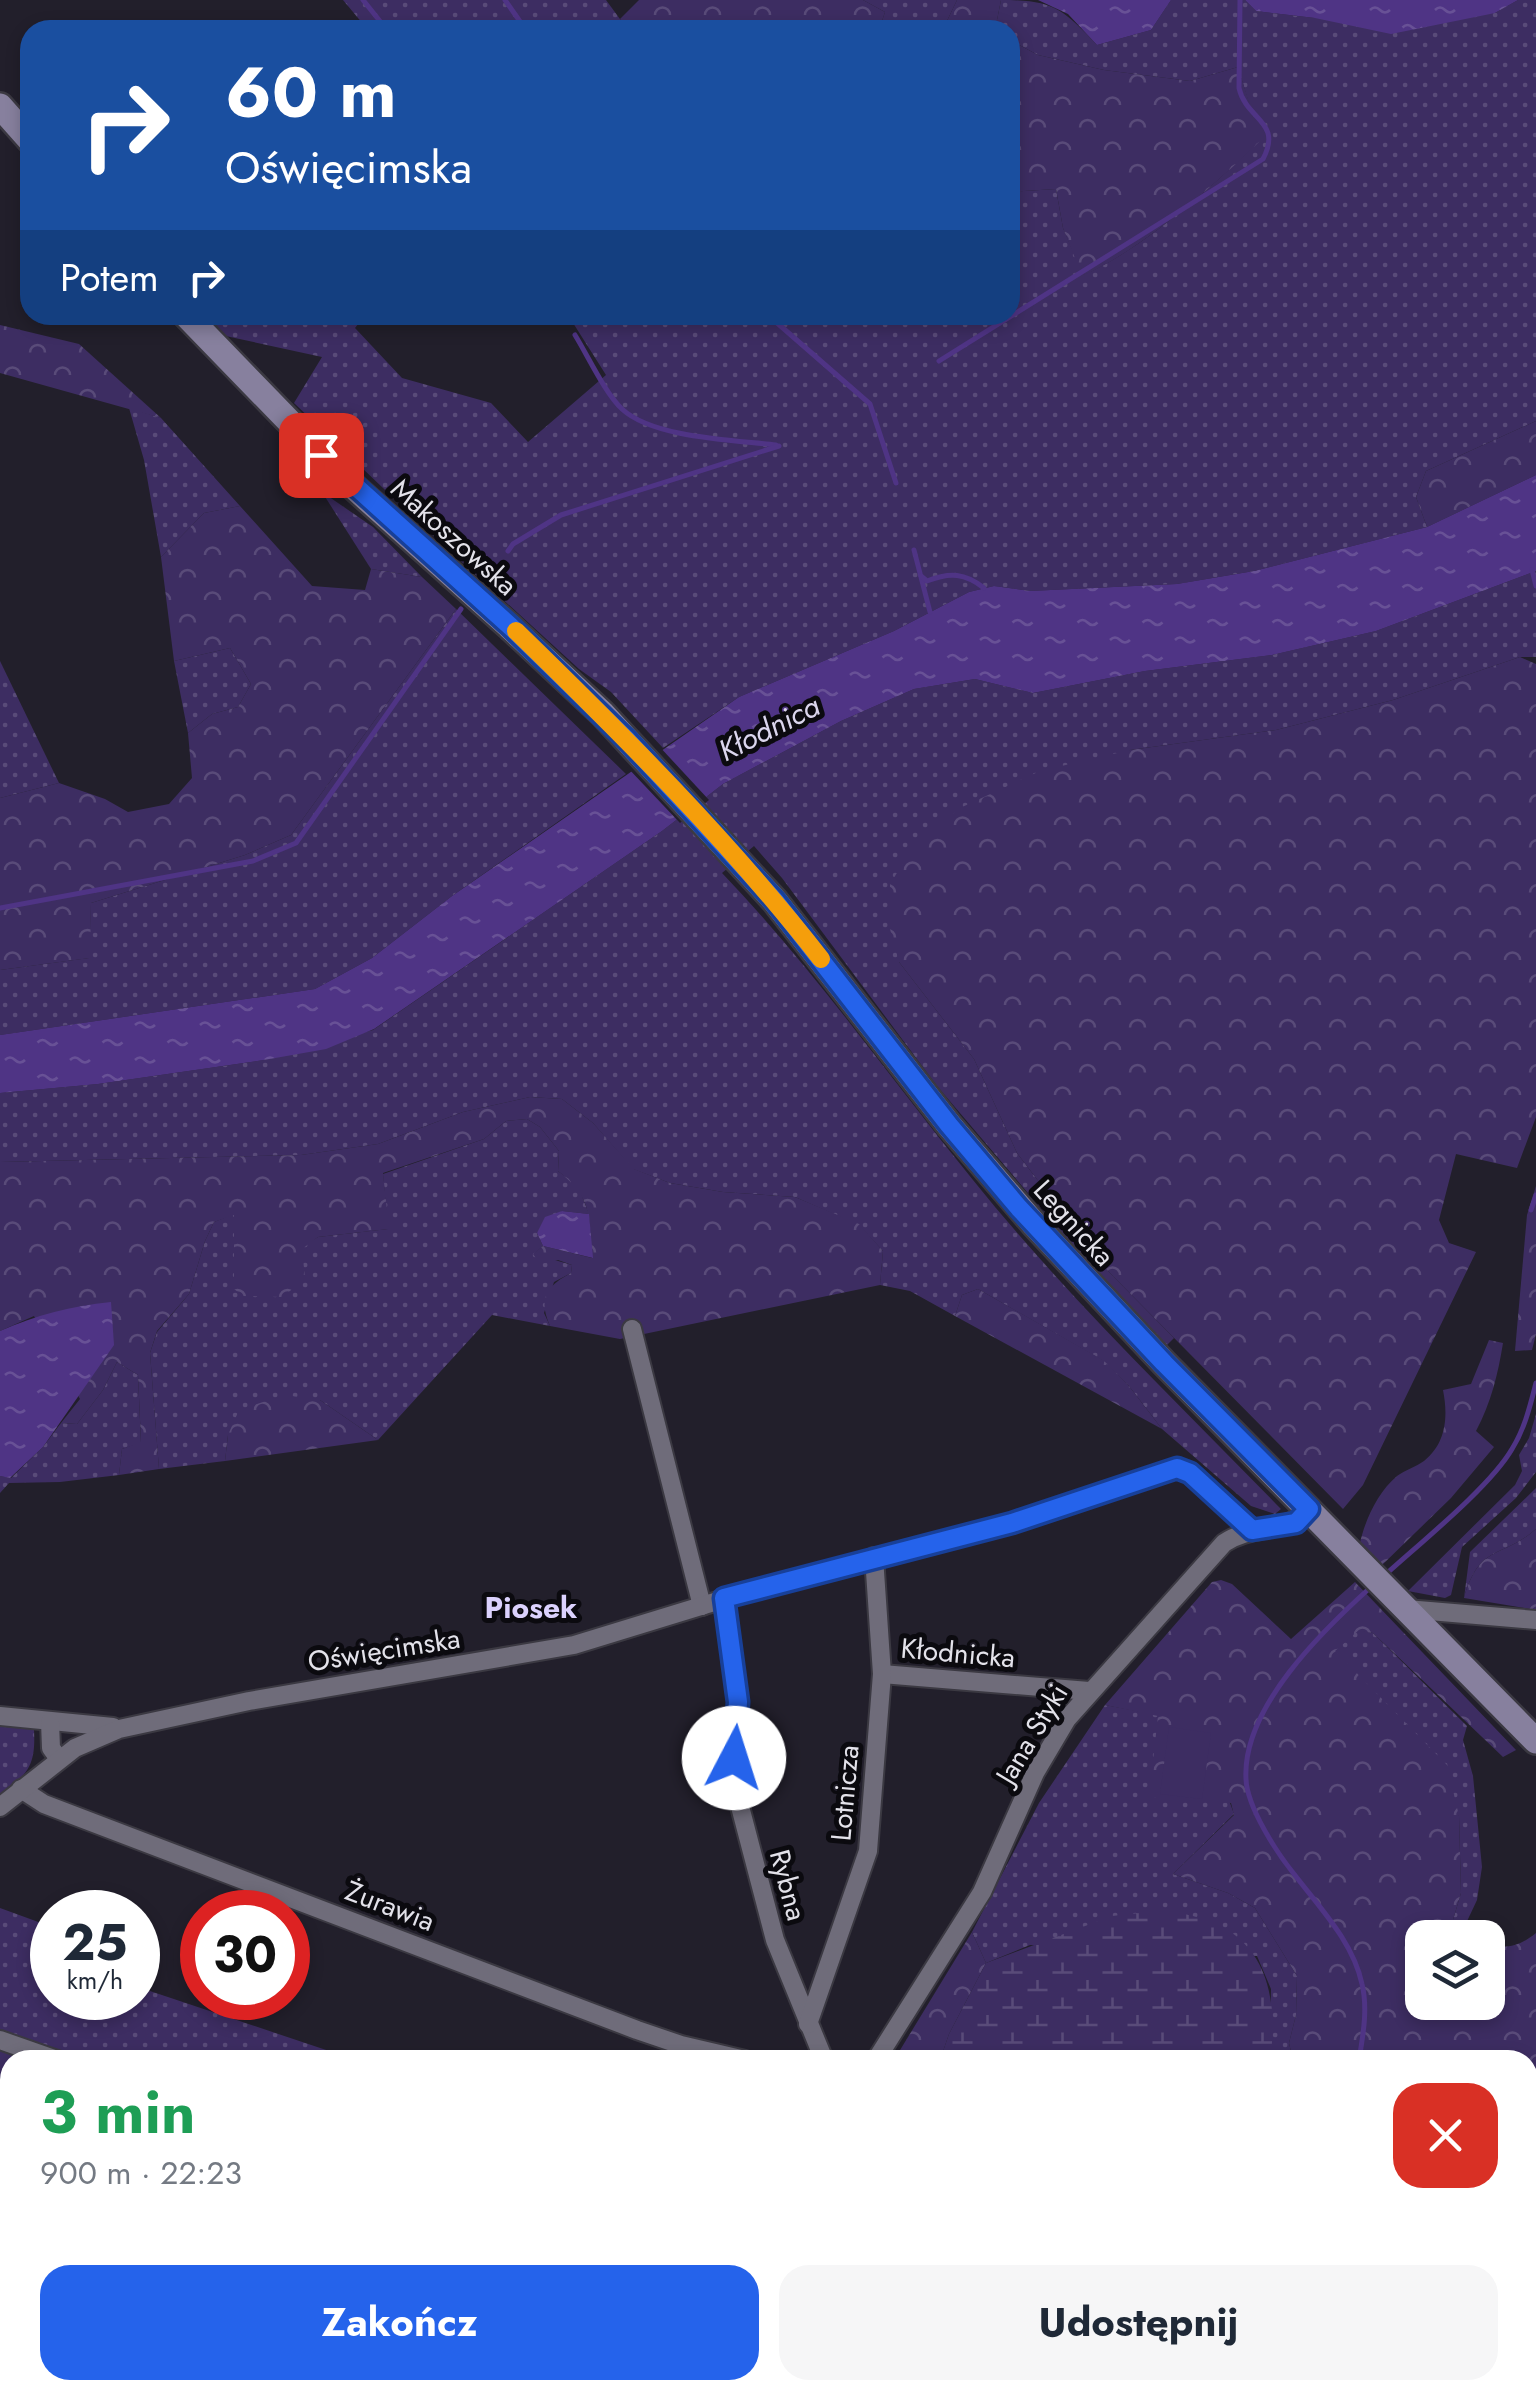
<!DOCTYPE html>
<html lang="pl">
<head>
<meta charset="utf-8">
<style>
  :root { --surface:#fff; --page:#f6f6f7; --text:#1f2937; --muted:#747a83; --accent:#2563eb }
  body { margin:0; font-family:Jost,sans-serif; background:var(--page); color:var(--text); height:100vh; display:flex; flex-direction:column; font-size:38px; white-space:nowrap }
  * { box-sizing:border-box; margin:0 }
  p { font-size:32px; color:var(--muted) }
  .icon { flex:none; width:55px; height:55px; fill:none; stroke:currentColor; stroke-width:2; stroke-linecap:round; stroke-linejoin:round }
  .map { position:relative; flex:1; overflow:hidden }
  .sheet { position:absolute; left:0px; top:2050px; width:1538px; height:350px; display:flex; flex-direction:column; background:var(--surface); border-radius:30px 30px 0 0; box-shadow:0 5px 15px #0003 }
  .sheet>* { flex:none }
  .banner { position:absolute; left:20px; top:20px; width:1000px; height:305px; border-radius:30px; box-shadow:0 5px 15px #0003; background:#1a4fa0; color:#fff; overflow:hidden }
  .fabs { position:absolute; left:1405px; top:1920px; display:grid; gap:20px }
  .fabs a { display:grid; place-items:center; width:100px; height:100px; border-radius:20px; background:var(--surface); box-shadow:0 5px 15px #0003; font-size:50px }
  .speed { position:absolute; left:30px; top:1890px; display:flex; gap:20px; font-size:50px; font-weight:700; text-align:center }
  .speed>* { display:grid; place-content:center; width:130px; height:130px; border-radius:50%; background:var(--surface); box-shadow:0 5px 15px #0003; line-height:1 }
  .speed small { font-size:25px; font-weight:400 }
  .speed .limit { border:15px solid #d22; background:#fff; color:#111 }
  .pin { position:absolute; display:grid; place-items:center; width:85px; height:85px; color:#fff; margin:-42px; border-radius:20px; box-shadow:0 5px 15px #0006 }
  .me { position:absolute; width:110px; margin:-55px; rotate:5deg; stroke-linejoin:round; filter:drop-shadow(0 0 8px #0008) }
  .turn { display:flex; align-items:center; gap:35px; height:210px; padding:0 40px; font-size:45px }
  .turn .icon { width:130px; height:130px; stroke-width:2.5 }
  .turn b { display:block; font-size:70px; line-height:85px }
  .then { display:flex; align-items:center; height:95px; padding:0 40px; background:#0003; gap:20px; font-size:38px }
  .round { display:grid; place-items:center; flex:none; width:105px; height:105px; border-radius:30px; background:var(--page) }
  .headline { display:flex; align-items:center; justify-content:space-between; height:170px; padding:0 40px }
  h1 { font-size:60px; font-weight:700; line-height:75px; color:#1e9e55 }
  .primary-button { display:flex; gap:20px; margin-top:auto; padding:20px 40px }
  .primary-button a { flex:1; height:115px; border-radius:30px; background:var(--accent); color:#fff; font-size:40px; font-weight:700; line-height:115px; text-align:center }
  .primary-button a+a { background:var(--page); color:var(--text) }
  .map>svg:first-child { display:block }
</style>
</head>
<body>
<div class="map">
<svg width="1536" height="2400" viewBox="0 0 1536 2400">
  <defs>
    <pattern id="grass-dots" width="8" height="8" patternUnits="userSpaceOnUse" patternTransform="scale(2.5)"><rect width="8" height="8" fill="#3d2d62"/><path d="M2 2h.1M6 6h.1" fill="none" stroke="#594b79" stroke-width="1.8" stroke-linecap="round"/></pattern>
    <pattern id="forest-crowns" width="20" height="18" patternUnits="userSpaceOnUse" patternTransform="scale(2.5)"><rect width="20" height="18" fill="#3d2d62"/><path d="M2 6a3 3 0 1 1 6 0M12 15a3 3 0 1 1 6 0" fill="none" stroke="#594b79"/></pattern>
    <pattern id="wetland-marsh" width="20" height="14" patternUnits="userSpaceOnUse" patternTransform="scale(2.5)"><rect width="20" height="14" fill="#3d2d62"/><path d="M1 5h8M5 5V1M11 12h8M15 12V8" fill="none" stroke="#594b79"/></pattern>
    <pattern id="water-ripples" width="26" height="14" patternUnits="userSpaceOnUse" patternTransform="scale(2.5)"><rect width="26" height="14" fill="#4f3485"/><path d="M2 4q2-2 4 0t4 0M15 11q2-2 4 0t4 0" fill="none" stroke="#685196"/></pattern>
  </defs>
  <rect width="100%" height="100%" fill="#221f2b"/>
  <!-- grass -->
  <g fill="url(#grass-dots)">
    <path d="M343 0H606L628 30H368Z"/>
    <path d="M863 0H957L946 23 934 30H879L885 12Z"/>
    <path d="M1001 0C1053 0 1062 8 1097 45L1151 30 1171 0H1245L1256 11 1315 18 1495 13 1518 0H1536V421L1426 471 1416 497 1427 527 1254 571 1177 584 1030 591 994 586 969 592 894 631 739 697 663 748 611 692 579 669 427 530 294 403 322 357 221 335 204 315H365L355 328 402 378 491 403 528 442 606 375 568 315H1010V192L1056 189 1063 228 1083 275C1139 252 1216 184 1260 140L1238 67 1190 81 1104 70 1038 55 1010 40V30H995Z"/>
    <path d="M129 408 161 418 240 506 204 513 161 557 144 460Z"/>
    <path d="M322 492 373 527 422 577 371 569Z"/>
    <path d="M1536 571V657H1520L1393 700 1276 730 1130 750 899 962 974 1059 1017 1153 1102 1265 1174 1338 1166 1346 1096 1273 937 1086 782 878 754 846 722 873C814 969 889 1077 973 1180 1067 1297 1176 1401 1281 1509L1275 1514 1251 1506 1162 1429 1129 1386 1102 1360 978 1289 962 1295 955 1316 910 1291 880 1285 883 1251 859 1225 795 1197 723 1192 670 1183 633 1169 593 1123 562 1099 530 1097 463 1112 378 1144 301 1155 0 1162V1093L98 1084 264 1060 373 1030 662 831 723 784 841 721 914 689 975 679 1033 693 1145 671 1272 655 1376 631Z"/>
    <path d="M456 609 626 774 452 896 372 958 315 989 0 1035V970L89 958 91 903 245 855 291 835Z"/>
    <path d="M230 648 251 684 238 707 212 714 188 733 174 661Z"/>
    <path d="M0 661 59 783 0 798Z"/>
    <path d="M527 1119 540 1127 559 1151 558 1171 578 1186 589 1214 562 1211 537 1233 543 1246 534 1254 572 1265 571 1273 554 1282 544 1313 550 1326 492 1315 378 1440 320 1400 228 1435 225 1461 159 1469 150 1353 157 1332 189 1294 205 1241 214 1222 234 1214V1289L318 1237 388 1229 383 1174 484 1139 506 1121Z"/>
    <path d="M117 1362 138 1375 141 1443 122 1449 119 1475 60 1482 9 1483 0 1493V1476L11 1478 43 1447 61 1423 77 1424 103 1390Z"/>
    <path d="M1536 1414V1472L1516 1498 1462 1547 1451 1595 1445 1598 1408 1591 1515 1485 1522 1471 1519 1455 1529 1438Z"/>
    <path d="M1536 1488V1529C1500 1560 1480 1543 1464 1598L1470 1552Z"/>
    <path d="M1358 1630 1373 1633 1467 1726 1463 1740 1473 1776 1482 1867 1477 1900 1461 1934 1450 1930 1461 1893 1459 1816 1334 1651Z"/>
    <path d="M1105 1705 1158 1715 1230 1803 1234 1814 1173 1874 1228 1893 1255 1908 1297 1976 1296 2015 1289 2043 1293 2060H1270L1271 1989 1257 1956 1030 1945 986 1963 972 1932 1039 1803Z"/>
    <path d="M0 1723 30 1726 34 1730C36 1767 27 1774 0 1796Z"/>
    <path d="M0 1908 52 1927V1998H138V1987L356 2060H73L0 2034Z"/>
    <path d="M0 2338 10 2346V2390H36L41 2400H0Z"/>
  </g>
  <!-- forest -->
  <g fill="url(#forest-crowns)">
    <path d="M639 0H863L885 12 879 30H628L620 19Z"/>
    <path d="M957 0H1001L995 30H934L946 23Z"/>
    <path d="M1010 40 1038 55 1104 70 1190 81 1238 67 1261 140C1216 184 1139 252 1082 276L1063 228 1056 189 1010 192Z"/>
    <path d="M0 325 79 344 161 418 0 373Z"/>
    <path d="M1536 421V475L1427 527 1416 497 1426 471Z"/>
    <path d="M240 506 312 586 365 590 371 569 422 577 456 609 291 835 245 855 91 903 90 958 0 970V798L59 783 105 799 128 812 169 804 192 778 188 733 212 714 238 707 251 684 230 648 174 661 161 557 204 513Z"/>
    <path d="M1520 657 1536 664V1117L1517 1168 1456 1154 1439 1220 1449 1243 1476 1252 1363 1485 1343 1509 1102 1265 1017 1153 974 1059 899 962 890 929V884L917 841 960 808 1040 771 1130 750 1276 730 1393 700Z"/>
    <path d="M530 1097 562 1099 593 1123 634 1169 670 1183 723 1192 795 1197 859 1224 883 1251 880 1285 620 1339 550 1326C538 1299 546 1286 571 1273L572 1265 558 1260 540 1264 533 1254 543 1246 592 1258C589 1217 593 1198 558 1171L559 1151 540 1127 527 1119 506 1121 484 1139 383 1173 389 1229 318 1237 302 1249 305 1278 283 1297 243 1296 234 1289V1215L214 1222 205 1241 189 1294 157 1331 150 1353 159 1469 119 1475 122 1449 141 1442 138 1375 117 1362 103 1390 77 1424 61 1423 80 1399 34 1316 0 1331V1162L301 1155 378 1144 463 1112Z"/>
    <path d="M1536 1186V1334L1532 1350 1515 1351 1527 1215Z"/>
    <path d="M978 1289 1103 1360 1129 1386 1162 1429 955 1316 962 1295Z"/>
    <path d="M1489 1340 1503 1343C1498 1374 1491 1403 1476 1431L1494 1447 1451 1498 1380 1567 1360 1543C1365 1520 1378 1492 1397 1476 1405 1470 1416 1467 1424 1461 1447 1443 1448 1415 1443 1390L1471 1384Z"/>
    <path d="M284 1395 320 1400 378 1440 225 1461 228 1435 239 1410Z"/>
    <path d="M1536 1529V1610L1464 1598C1480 1543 1500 1560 1536 1529Z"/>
    <path d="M1221 1580 1232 1584 1291 1639 1355 1582 1516 1750 1503 1757 1373 1633 1358 1631 1335 1651 1447 1765 1459 1816 1461 1893 1450 1930 1470 1937 1422 1938V2002H1488V1945C1508 1949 1520 1946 1536 1933V2079L1528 2101V2060H1293L1289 2043 1296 2015 1297 1976 1255 1908 1228 1893 1173 1874 1234 1815 1231 1803 1149 1797 1158 1716 1105 1705 1212 1582Z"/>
    <path d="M972 1932 986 1963 949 2034 940 2060H894Z"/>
    <path d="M0 2047 32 2060H10V2346L0 2338Z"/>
    <path d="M36 2390H312L318 2392 316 2400H41Z"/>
    <path d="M789 2390H925L927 2400H786Z"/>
    <path d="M1208 2390H1310L1307 2400H1205Z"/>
  </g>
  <!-- wetland -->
  <g fill="url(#wetland-marsh)">
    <path d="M1168 1910C1183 1914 1200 1917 1215 1923 1270 1948 1278 2006 1270 2060H940L949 2034 986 1963 1112 1916Z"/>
    <path d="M925 2390H1188L1186 2400H927Z"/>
  </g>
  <!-- pitch -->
  <path fill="#3d2d62" d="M1169 1727 1211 1733 1202 1799 1160 1794Z"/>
  <!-- water -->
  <g fill="url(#water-ripples)">
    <path d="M1038 0H1171L1151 30 1097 45 1068 14Z"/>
    <path d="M1245 0H1518L1495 13 1391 34 1315 18 1256 11Z"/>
    <path d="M1536 475V571L1376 631 1272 655 1145 671 1033 693 975 679 914 689 841 721 723 784 662 831 374 1029 326 1049 264 1060 98 1084 0 1093V1035L315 989 372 958 452 896 739 697 894 631 969 592 994 586 1030 591 1177 584 1254 571 1427 527Z"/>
    <path d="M562 1211 589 1214 593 1258 543 1246 537 1233 545 1217Z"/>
    <path d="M111 1302 114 1345 43 1447 10 1478 0 1476V1331C37 1315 71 1306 111 1302Z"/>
  </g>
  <!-- pier -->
  <path fill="#221f2b" d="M658 745 709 800 680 823 627 767Z"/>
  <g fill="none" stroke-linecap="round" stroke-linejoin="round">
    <!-- stream -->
    <g stroke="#4f3485" stroke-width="5">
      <path d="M363 0 387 30"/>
      <path d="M505 0 526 30"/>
      <path d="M768 315 870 404 896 483"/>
      <path d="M575 335C588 356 605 393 622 409 653 438 734 440 776 445"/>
      <path d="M939 361 1263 159C1283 121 1246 120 1239 88L1240 0"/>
      <path d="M914 550 930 612"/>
      <path d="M508 551 513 544 561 515 779 446"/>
      <path d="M1532 570 1536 586"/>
      <path d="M921 576 927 581C950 572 965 573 984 588"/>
      <path d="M0 908 253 861 296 843 461 609"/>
      <path d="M1531 1210 1536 1195"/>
      <path d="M1384 1576C1419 1544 1490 1487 1512 1449 1525 1428 1530 1406 1536 1383"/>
      <path d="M1359 2060C1363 2035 1368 2009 1362 1984 1353 1942 1320 1908 1294 1874 1277 1853 1247 1807 1246 1779 1242 1708 1323 1630 1372 1586"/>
      <path d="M0 2133 10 2149"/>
      <path d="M154 2390 160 2400"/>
      <path d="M1267 2400 1270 2390"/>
    </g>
    <defs>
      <g id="minor">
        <path d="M632 1329 702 1606"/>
        <path d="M725 1598 738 1702 733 1775 737 1795 775 1940 824 2060"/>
        <path d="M1406 1609 1536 1620"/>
        <path d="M882 1674 1089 1691"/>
        <path d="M0 1716 113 1727"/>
        <path d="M50 1722 51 1748 59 1759"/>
        <path d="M21 1789 44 1804 637 2030 681 2045 745 2060"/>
        <path d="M0 1807 75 1748 119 1729 249 1701 574 1645 760 1588 1012 1523 1177 1468 1190 1473 1253 1529"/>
        <path d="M808 2024 868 1851 882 1674 874 1557"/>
        <path d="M0 2040 57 2060"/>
        <path d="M876 2060 982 1892 1035 1773 1067 1719 1224 1543C1252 1524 1287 1534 1309 1509"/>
        <path d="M1528 2176 1536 2157"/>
        <path d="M375 2400 379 2390"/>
        <path d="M769 2400 771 2390"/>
      </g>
      <g id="secondary">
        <path d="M0 106 30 140"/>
        <path d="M186 315 347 481 509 626 603 714 775 901 949 1125 1034 1224 1164 1363 1536 1741"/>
      </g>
    </defs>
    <!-- minor casing -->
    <use href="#minor" stroke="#3b3942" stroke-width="22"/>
    <!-- secondary casing -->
    <use href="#secondary" stroke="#3b3942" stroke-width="30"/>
    <!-- minor -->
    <use href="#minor" stroke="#6f6c7a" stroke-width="18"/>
    <!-- secondary -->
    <use href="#secondary" stroke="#87809e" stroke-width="25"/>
  </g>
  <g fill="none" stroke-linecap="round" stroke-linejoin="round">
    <defs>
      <path id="route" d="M321 455 510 626 627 740 775 901 949 1125 1019 1208 1164 1363 1309 1509 1296 1523 1252 1530 1190 1473 1177 1468 1012 1523 724 1598 738 1702 734 1758"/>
    </defs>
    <!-- route casing -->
    <use href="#route" stroke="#184099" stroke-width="25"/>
    <!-- route -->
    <use href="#route" stroke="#2563eb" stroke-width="18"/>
    <!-- slow -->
    <path stroke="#f59e0b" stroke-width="18" d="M516 631C623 735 729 841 821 959"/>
  </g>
  <g text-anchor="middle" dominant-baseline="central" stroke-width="10" stroke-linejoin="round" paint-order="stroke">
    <!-- street labels -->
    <g font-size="28" fill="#e3e2ea" stroke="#0b0a0f">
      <text transform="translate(454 537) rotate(42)">Makoszowska</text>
      <text transform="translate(1074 1223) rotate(48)">Legnicka</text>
      <text transform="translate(384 1650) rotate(-9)">Oświęcimska</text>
      <text transform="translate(958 1653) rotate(5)">Kłodnicka</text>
      <text transform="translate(1032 1734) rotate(-59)">Jana Styki</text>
      <text transform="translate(845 1793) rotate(-85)">Lotnicza</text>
      <text transform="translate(788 1885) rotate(75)">Rybna</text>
      <text transform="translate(390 1906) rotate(21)">Żurawia</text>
    </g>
    <!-- water labels -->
    <g font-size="30" font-style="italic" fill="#dbd6ed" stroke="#0b0a0f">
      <text transform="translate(769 728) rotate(-27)">Kłodnica</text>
    </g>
    <!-- neighbourhood labels -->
    <g font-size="30" font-weight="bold" fill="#dbd1fd" stroke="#0b0a0f">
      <text x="531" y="1607">Piosek</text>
    </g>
  </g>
</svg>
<div class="fabs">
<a><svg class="icon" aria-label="layers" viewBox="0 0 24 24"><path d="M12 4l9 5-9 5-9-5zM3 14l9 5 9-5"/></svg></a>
</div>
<div class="speed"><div>25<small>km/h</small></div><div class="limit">30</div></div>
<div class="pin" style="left:321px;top:455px;background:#d93025"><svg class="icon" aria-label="arrive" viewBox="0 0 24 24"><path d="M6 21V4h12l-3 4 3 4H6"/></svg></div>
<svg class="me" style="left:734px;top:1758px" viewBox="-20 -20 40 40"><circle r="19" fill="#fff"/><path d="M0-13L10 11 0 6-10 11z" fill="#2563eb"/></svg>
<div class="banner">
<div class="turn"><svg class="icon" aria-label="right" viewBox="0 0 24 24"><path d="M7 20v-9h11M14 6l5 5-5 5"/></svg><div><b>60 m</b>Oświęcimska</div></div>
<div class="then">Potem<svg class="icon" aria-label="right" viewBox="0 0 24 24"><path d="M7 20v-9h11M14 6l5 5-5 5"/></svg></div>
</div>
<section class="sheet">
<div class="headline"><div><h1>3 min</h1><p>900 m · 22:23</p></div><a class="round" style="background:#d93025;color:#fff"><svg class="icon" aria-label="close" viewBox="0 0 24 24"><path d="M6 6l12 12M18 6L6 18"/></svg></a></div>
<div class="primary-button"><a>Zakończ</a><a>Udostępnij</a></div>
</section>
</div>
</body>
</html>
